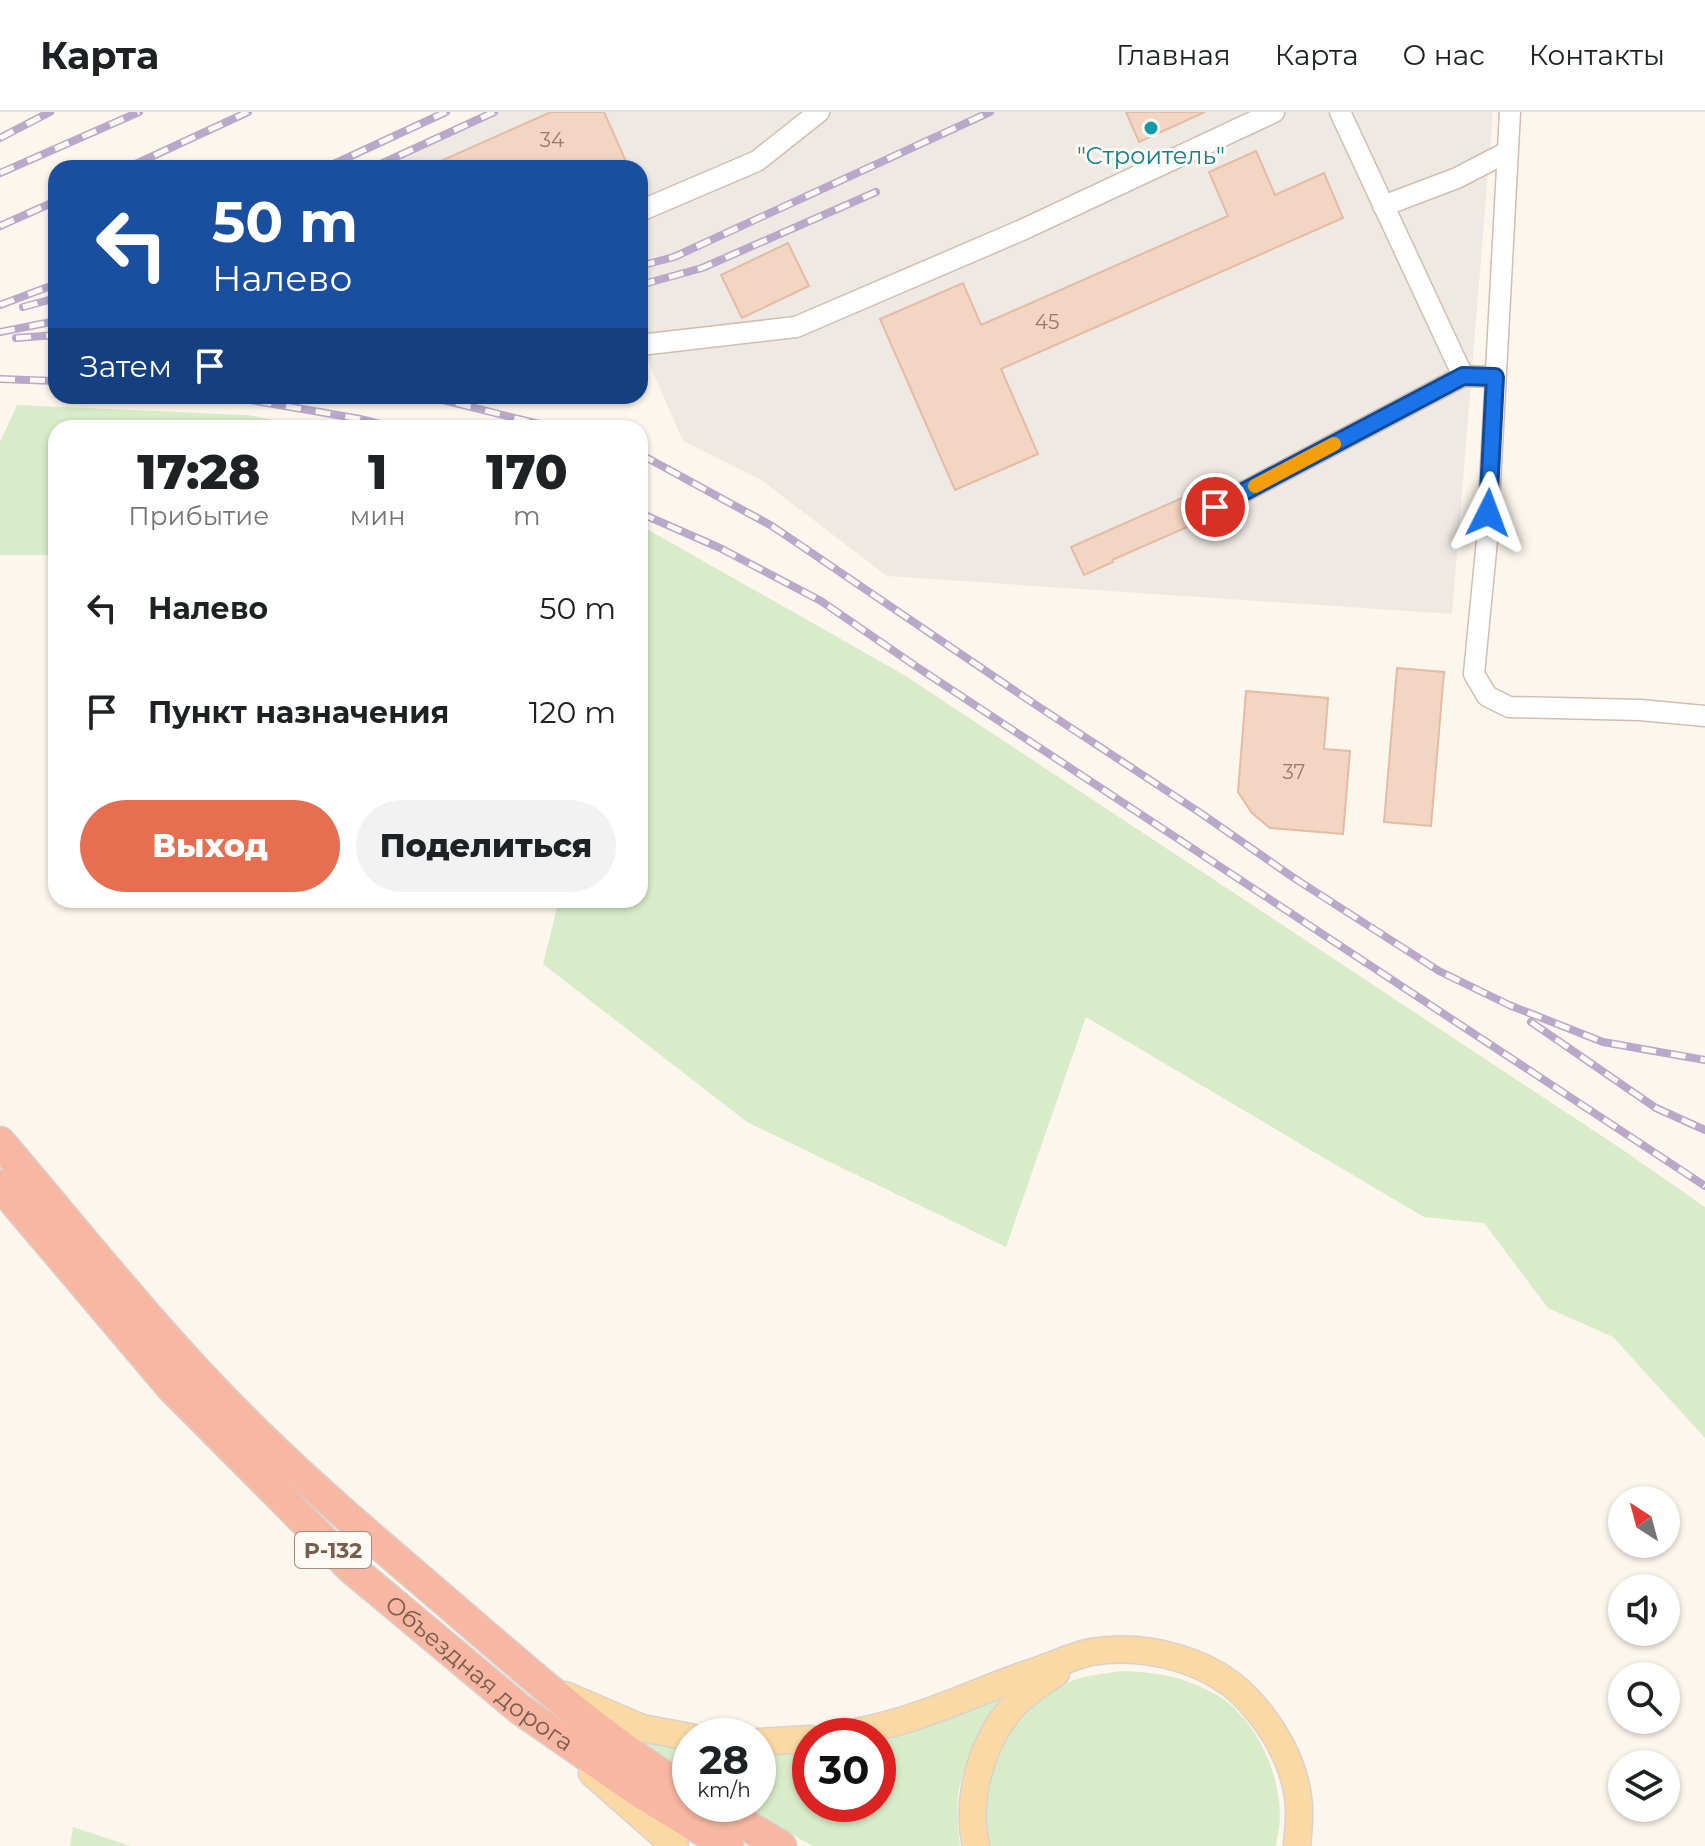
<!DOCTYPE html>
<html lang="ru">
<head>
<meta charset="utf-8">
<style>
  :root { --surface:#fff; --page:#f2f2f2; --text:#202124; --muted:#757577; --line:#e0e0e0; --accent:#e76f51 }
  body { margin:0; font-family:Montserrat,sans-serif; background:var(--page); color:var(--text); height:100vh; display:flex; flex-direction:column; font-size:30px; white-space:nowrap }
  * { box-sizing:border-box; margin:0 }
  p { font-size:26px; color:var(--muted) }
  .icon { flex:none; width:44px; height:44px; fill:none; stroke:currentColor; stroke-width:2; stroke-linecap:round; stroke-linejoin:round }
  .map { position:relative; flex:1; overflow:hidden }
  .drawer { position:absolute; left:48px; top:308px; width:600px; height:488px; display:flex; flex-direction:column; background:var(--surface); border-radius:24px; box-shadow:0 2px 6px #0004 }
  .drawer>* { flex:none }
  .top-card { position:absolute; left:48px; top:48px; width:600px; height:244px; border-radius:24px; box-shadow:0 2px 6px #0004; background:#1a4fa0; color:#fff; overflow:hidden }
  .needle { width:52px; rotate:324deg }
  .fabs { position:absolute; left:1608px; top:1374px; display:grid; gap:16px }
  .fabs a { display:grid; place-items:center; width:72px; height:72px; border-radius:50%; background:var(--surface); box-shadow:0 2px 6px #0004; font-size:40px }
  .speed { position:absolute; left:672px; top:1606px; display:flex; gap:16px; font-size:40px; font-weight:700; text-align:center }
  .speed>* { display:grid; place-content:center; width:104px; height:104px; border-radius:50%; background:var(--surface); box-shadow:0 2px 6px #0004; line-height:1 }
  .speed small { font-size:20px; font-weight:400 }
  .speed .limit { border:12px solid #d22; background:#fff; color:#111 }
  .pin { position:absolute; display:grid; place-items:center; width:68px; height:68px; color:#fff; margin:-34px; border:4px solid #fff; border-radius:50%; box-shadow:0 2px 8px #0007 }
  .me { position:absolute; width:88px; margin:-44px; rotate:3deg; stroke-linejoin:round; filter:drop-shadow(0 0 6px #0008) }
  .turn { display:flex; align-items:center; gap:28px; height:168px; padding:0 32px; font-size:36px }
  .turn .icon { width:104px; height:104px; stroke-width:2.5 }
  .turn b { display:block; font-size:56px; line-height:68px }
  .then { display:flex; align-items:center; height:76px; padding:0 32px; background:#0003; gap:16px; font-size:30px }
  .eta { display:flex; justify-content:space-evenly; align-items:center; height:136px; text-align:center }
  .eta b { font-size:48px; font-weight:800; line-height:56px }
  .cta { display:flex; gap:16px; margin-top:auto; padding:16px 32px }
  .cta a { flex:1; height:92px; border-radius:48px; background:var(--accent); color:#fff; font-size:32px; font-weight:800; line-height:92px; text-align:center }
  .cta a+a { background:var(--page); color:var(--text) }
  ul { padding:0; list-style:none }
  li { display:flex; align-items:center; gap:24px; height:104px; padding:0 32px }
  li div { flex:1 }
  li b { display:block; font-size:30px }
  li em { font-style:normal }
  header { display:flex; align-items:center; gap:48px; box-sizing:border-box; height:112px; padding:0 40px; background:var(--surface); border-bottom:2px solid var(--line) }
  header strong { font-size:38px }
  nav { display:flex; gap:44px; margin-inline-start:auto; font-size:28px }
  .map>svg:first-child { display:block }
</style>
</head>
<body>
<header>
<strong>Карта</strong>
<nav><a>Главная</a><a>Карта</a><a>О нас</a><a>Контакты</a></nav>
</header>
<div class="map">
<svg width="1705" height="1734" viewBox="0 0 1705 1734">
  <rect width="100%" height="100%" fill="#fdf6ec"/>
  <!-- industrial -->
  <path fill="#efe9e4" d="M494 0H1493L1452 502 887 464 761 368 683 329 640 231V56H376Z"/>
  <!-- green -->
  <g fill="#d8ecc9">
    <path d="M17 293 247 303 315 316H56V443H0V330Z"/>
    <path d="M640 413 904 563 1623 1038 1705 1095V1326L1613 1225 1548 1196 1484 1111 1424 1105 1086 905 1006 1135 747 1010 543 852 559 788H640Z"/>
    <path d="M1123 1559C1145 1560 1168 1562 1189 1570 1203 1576 1221 1583 1232 1594 1262 1622 1279 1663 1280 1704 1280 1714 1277 1724 1276 1734H988C984 1717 982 1683 986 1666 998 1626 1033 1581 1074 1568 1089 1563 1107 1561 1123 1559Z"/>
    <path d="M1006 1582C990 1604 963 1652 959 1678 956 1697 958 1715 960 1734H812L742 1692H758V1644L810 1642V1692H878V1629Z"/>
    <path d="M631 1625 672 1636 690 1639V1660Z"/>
    <path d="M73 1715 131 1734H70Z"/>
  </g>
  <!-- building -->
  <g fill="#f3d5c3" stroke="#e6bba3" stroke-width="2">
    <path d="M551 0H604L629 56H425Z"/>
    <path d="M1126 0H1205L1139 30Z"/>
    <path d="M1256 39 1275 83 1324 61 1343 106 1001 257 1038 342 955 378 880 207 963 171 981 213 1228 104 1209 60Z"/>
    <path d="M788 131 809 174 742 206 721 163Z"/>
    <path d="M1182 386 1194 412 1112 448 1113 450 1084 463 1071 435Z"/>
    <path d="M1397 556 1444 560 1431 714 1384 710Z"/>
    <path d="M1246 579 1328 586 1324 637 1350 639 1343 722 1270 716 1252 701 1238 680Z"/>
  </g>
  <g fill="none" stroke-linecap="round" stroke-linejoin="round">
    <defs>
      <g id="minor">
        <path d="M1340 0 1463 264 1495 265"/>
        <path d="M1510 0 1487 428 1474 562 1487 584 1509 595 1640 598 1705 604"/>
        <path d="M1383 94 1457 66 1507 40"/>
        <path d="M640 99 757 49 819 0"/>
        <path d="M640 233 796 215 1022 118 1274 0"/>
        <path d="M1215 395 1463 264"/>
      </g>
      <g id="major">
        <path d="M565 1583 642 1616 690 1625"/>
        <path d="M835 1624C859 1620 884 1614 907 1607 949 1594 991 1574 1033 1560 1052 1554 1072 1544 1091 1540 1147 1531 1215 1548 1253 1593 1279 1623 1300 1663 1299 1703 1299 1714 1298 1724 1297 1734"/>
        <path d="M758 1630 810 1627"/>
        <path d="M592 1661 675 1734"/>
        <path d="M976 1734C965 1686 982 1626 1017 1590 1029 1579 1042 1570 1056 1561"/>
      </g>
      <g id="highway">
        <path d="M0 1030C86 1131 169 1237 265 1329 329 1391 398 1448 465 1506 537 1568 608 1631 690 1680"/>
        <path id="s1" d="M0 1073 172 1276 351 1456 521 1598 641 1681 728 1734"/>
        <path d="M711 1692 781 1734"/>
      </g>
    </defs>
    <!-- minor casing -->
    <use href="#minor" stroke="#d1beb0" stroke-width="23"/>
    <!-- major casing -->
    <use href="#major" stroke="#dad1cd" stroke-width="29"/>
    <!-- highway casing -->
    <use href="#highway" stroke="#dad1cd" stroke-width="33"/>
    <!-- minor -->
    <use href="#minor" stroke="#fff" stroke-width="20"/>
    <!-- major -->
    <use href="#major" stroke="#fbd9a5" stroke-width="26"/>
    <!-- highway -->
    <use href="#highway" stroke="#f7b7a3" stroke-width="30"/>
    <defs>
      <g id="rail">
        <path d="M0 26 50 0"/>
        <path d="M127 56 248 0"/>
        <path d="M325 56 446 0"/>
        <path d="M372 56 494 0"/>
        <path d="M0 61 139 0"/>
        <path d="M0 114 56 89"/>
        <path d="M640 154 674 145 990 0"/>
        <path d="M640 173 702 156 876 80"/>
        <path d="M0 193 56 172"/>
        <path d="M23 195 56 186"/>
        <path d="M0 220 56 209"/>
        <path d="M16 226 56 223"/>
        <path d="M0 267 56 269"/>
        <path d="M227 284 360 307 396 316"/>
        <path d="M427 284 555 316"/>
        <path d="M640 342 772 414 1033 591 1202 702 1294 766 1439 859 1509 893 1603 930 1705 948"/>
        <path d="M640 401 720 436 821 489 917 555 1705 1074"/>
        <path d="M1531 910 1656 996 1705 1018"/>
      </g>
    </defs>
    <!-- rail casing -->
    <use href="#rail" stroke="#b9a8c9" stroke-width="8"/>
    <!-- rail -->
    <use href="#rail" stroke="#fffaf3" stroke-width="5" stroke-dasharray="15" stroke-linecap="butt"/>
  </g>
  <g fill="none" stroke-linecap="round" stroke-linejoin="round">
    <defs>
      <path id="route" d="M1215 395 1463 264 1495 265 1488 401"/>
    </defs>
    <!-- route casing -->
    <use href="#route" stroke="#114b97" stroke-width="20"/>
    <!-- route -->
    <use href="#route" stroke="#1a73e8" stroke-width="14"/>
    <!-- slow -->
    <path stroke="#f59e0b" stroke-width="14" d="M1255 374 1334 332"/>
  </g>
  <!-- markers -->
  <circle fill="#0f9aa8" stroke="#fffaf3" stroke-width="3" cx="1151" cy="16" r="8"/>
  <g text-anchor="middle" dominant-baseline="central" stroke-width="6" stroke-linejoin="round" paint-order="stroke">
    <!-- number labels -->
    <g font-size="20" fill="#987a6a">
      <text x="552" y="28">34</text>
      <text x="1047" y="210">45</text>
      <text x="1294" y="660">37</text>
    </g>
    <!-- shield labels -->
    <rect fill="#fffaf3" stroke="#a28b7f" stroke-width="2" x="295" y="1420" width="76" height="36" rx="6"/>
    <g font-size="22" font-weight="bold" fill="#7a5c4d">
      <text x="333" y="1438">Р-132</text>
    </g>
    <!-- culture labels -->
    <g font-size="24" fill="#0d838f" stroke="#fffaf3">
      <text x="1151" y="43">"Строитель"</text>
    </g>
    <!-- street labels -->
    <g font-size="24" fill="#7a5c4d" stroke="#fffaf3">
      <text stroke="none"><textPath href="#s1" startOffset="686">Объездная дорога</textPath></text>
    </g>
  </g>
</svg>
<div class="fabs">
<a><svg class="needle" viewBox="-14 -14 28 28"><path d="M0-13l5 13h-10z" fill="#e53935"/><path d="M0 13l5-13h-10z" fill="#757577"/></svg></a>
<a><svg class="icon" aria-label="sound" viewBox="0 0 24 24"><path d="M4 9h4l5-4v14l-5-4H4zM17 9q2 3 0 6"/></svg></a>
<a><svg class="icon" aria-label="search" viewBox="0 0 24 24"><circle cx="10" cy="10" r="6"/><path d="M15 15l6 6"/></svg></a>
<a><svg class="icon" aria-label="layers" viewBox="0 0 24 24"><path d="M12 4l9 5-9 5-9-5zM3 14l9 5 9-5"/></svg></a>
</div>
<div class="speed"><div>28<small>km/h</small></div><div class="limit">30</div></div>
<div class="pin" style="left:1215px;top:395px;background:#d93025"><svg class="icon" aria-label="arrive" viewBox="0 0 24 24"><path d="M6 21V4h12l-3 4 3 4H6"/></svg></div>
<svg class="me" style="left:1488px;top:401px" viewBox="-20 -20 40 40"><path d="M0-17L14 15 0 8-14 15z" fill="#1a73e8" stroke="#fff" stroke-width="4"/></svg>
<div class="top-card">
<div class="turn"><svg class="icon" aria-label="left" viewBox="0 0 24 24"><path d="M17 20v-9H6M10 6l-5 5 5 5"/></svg><div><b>50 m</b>Налево</div></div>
<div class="then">Затем<svg class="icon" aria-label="arrive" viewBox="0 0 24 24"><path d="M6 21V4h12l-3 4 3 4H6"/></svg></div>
</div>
<section class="drawer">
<div class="eta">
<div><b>17:28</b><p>Прибытие</p></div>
<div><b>1</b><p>мин</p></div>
<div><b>170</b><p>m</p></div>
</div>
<ul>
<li><svg class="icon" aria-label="left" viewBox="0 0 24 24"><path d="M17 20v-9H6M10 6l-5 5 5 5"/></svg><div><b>Налево</b></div><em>50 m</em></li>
<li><svg class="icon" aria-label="arrive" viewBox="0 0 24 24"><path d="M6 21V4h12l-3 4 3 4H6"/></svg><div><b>Пункт назначения</b></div><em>120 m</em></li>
</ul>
<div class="cta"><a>Выход</a><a>Поделиться</a></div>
</section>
</div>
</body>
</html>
